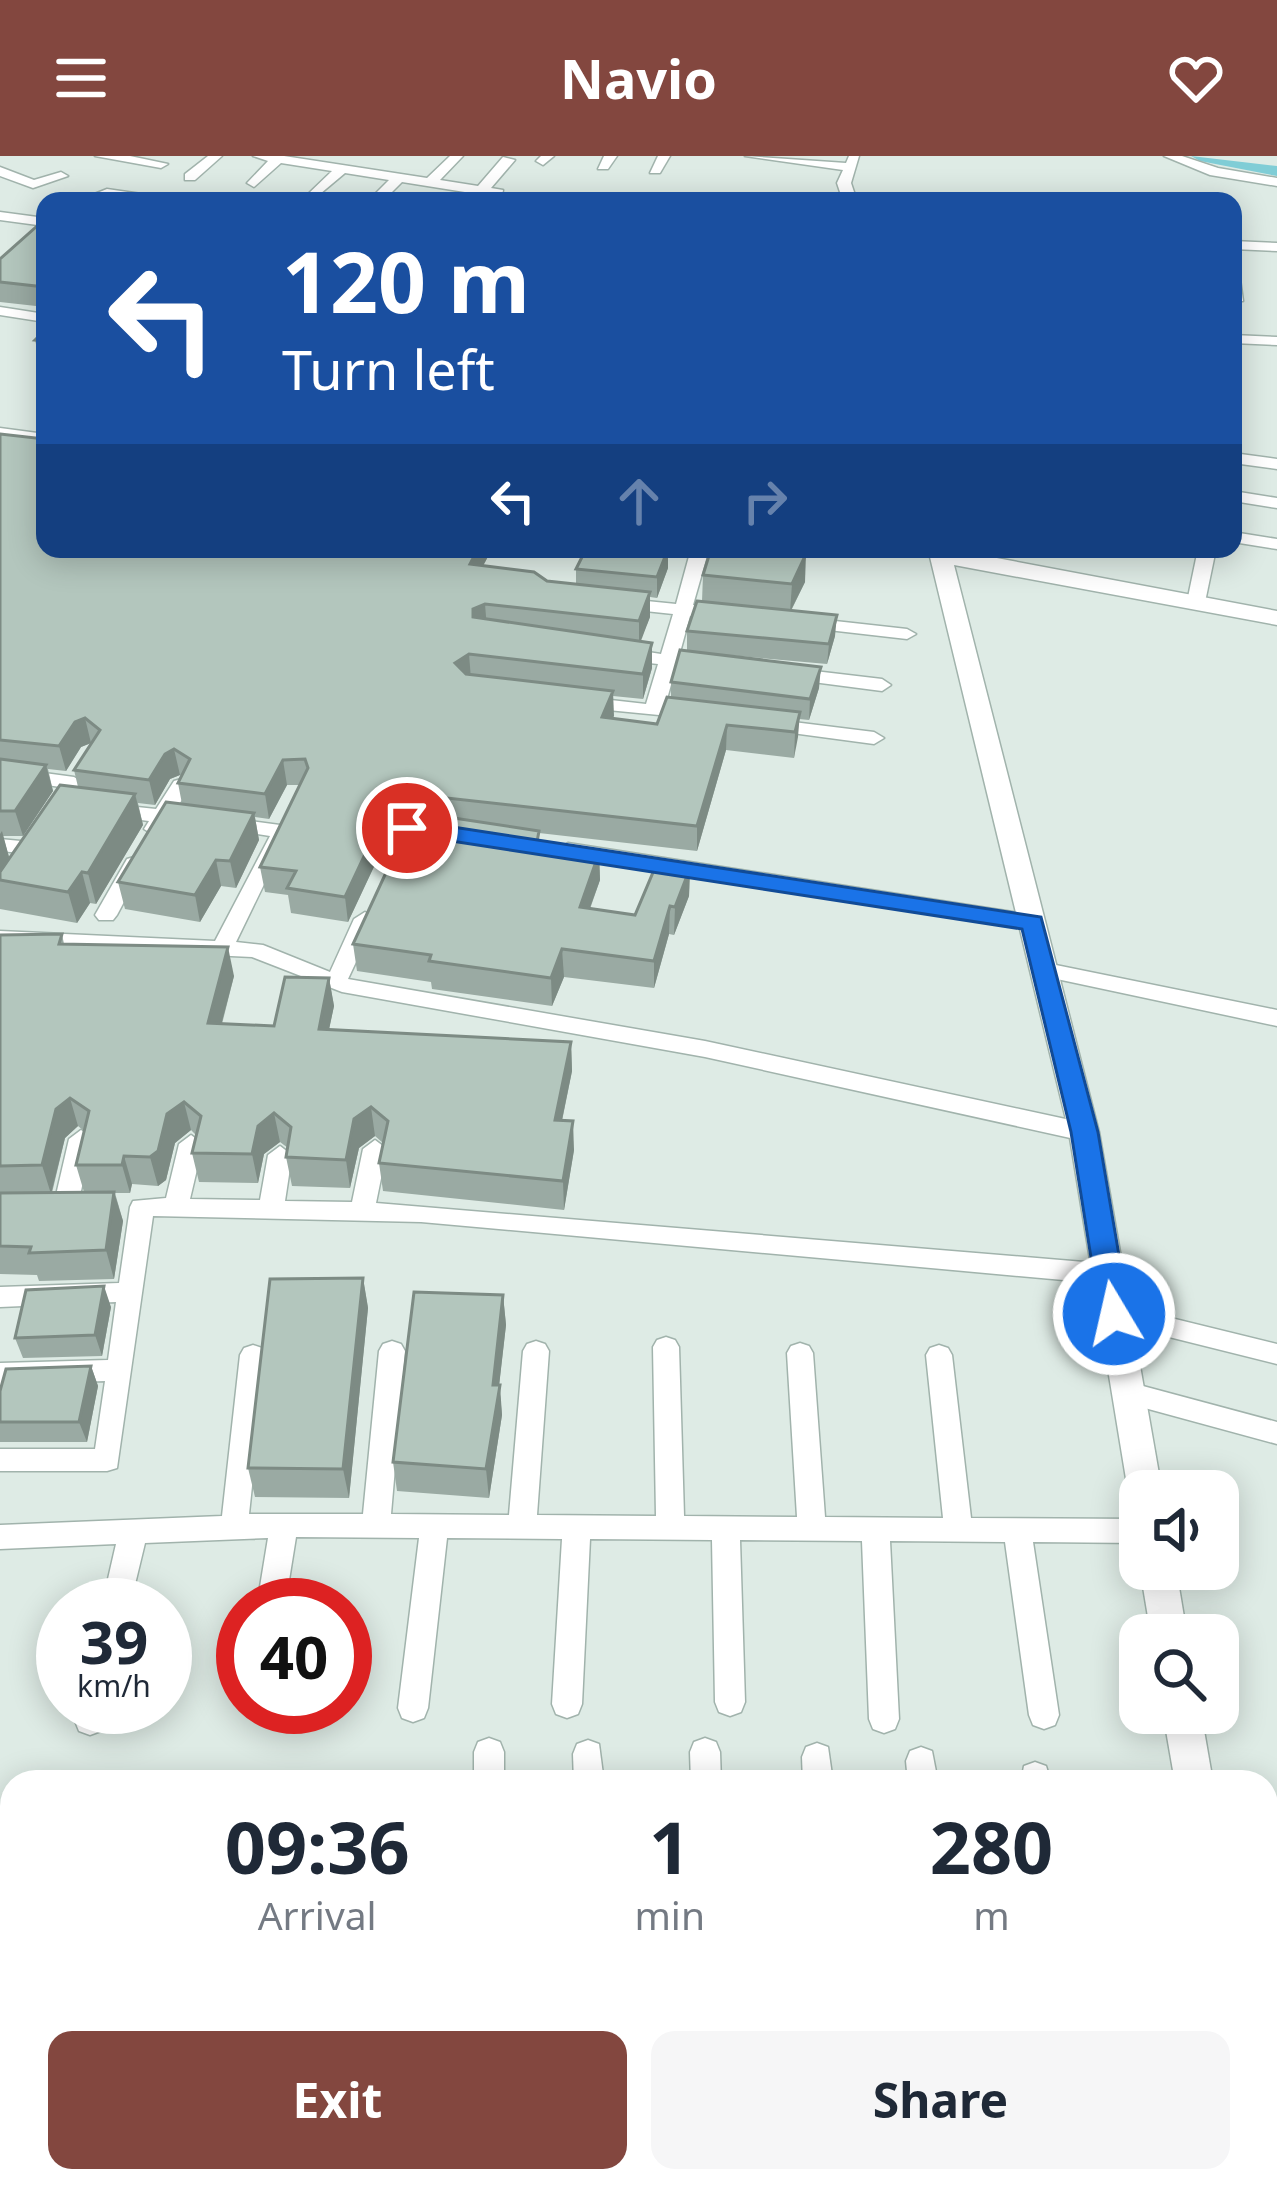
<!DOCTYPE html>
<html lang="en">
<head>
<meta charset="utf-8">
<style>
  :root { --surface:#fff; --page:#f6f6f7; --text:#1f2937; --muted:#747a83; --accent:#83473f }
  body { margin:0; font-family:"Noto Sans",sans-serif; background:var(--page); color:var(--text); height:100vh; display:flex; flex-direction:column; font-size:45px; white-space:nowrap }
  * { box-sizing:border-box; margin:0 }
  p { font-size:39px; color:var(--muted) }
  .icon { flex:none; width:66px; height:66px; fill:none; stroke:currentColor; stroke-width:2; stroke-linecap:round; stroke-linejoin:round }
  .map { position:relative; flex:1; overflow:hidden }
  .panel { position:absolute; left:0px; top:1614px; width:1278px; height:423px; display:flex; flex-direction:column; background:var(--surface); border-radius:36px 36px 0 0; box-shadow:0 6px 30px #0003 }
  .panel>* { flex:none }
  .guide { position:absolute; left:36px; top:36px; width:1206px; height:366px; border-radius:24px; box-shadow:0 6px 30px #0003; background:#1a4fa0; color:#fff; overflow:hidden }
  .controls { position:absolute; left:1119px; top:1314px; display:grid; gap:24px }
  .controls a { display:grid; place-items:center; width:120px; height:120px; border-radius:24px; background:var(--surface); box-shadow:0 6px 30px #0003; font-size:60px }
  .speed { position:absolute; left:36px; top:1422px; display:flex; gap:24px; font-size:60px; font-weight:700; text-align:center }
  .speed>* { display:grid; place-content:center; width:156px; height:156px; border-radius:50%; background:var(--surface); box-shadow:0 6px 30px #0003; line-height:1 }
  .speed small { font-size:30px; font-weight:400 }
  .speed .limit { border:18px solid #d22; background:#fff; color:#111 }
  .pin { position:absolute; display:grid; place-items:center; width:102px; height:102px; color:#fff; margin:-51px; border:6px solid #fff; border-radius:50%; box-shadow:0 3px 12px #0007 }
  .me { position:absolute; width:132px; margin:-66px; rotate:351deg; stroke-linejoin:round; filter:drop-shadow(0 0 9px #0008) }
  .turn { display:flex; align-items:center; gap:42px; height:252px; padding:0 48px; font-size:54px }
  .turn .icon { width:156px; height:156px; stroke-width:2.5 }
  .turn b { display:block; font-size:84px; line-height:102px }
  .lanes { display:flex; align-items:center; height:114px; padding:0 48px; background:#0003; justify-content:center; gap:60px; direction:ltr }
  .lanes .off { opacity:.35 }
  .eta { display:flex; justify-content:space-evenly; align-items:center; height:204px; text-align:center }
  .eta b { font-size:72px; font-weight:700; line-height:84px }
  .primary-button { display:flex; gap:24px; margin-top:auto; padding:24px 48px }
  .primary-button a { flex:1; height:138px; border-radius:24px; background:var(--accent); color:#fff; font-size:48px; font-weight:700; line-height:138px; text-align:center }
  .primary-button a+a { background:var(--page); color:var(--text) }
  header { display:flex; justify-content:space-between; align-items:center; height:156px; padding:0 48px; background:var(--accent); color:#fff; font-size:54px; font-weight:700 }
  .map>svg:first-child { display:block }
</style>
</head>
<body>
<header><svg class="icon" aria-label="menu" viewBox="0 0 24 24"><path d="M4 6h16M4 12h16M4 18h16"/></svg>Navio<svg class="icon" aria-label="heart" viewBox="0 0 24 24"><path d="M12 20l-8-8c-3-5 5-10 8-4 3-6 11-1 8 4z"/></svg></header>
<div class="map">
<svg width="1277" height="2035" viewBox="0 0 1277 2035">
  <rect width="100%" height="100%" fill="#deebe5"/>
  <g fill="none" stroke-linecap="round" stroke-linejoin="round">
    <!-- canal -->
    <path fill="#80cdd6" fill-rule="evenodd" d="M1191 0 1277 10V20L1200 5Z"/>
    <defs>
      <g id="minor">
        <path d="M95 0H130L168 8 161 12Z"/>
        <path d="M208 0H222L195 24H185V18Z"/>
        <path d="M253 0H284L427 22 450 0H463L440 24 478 30 503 1 515 4 491 32 503 34 501 45H487L490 40 402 26 383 45H368L389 24 345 17 314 43 307 39 332 15 281 7 254 31 247 27 268 5Z"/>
        <path d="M541 0H554L543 9 536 5Z"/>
        <path d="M604 0H617L608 13H598Z"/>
        <path d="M658 0H670L660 17H650Z"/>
        <path d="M745 0 846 7 849 0H859L851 27 857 45H843L837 27 843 14Z"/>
        <path d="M1164 0H1182L1218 12 1277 22V30L1210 19Z"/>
        <path d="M0 11 34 24 61 16 68 20 33 32 0 20Z"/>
        <path d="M107 33 162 41 169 45 108 41 77 45Z"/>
        <path d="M0 56 45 62V70L0 64Z"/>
        <path d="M1233 85 1277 87V95L1233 93Z"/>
        <path d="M1233 119 1240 123 1243 145H1233Z"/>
        <path d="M0 151 45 158V166L0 159Z"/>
        <path d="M1233 179 1277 181V189L1233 187Z"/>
        <path d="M0 272 45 278V288L0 282Z"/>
        <path d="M1233 297 1277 303V313L1233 307Z"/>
        <path d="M1233 335 1277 342V352L1233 345Z"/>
        <path d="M1233 376 1277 383V393L1233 386Z"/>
        <path d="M691 393H709L693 449 726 453 735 458 726 463 690 460 679 500 713 505 715 509 706 515 676 511 665 550 700 555V563L577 551V543L584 541 646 548 658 508 622 504 613 498 622 492 661 498 673 458 617 452 608 447 617 442 676 448Z"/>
        <path d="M1198 393H1216L1205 446 1196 451 1187 446Z"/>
        <path d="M808 462 907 473 916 478 907 483 802 471V463Z"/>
        <path d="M789 512 882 523 891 529 882 535 782 522V514Z"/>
        <path d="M769 563 874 576 884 582 874 588 762 573V565Z"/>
        <path d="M0 611 74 621 84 627 62 661 55 663 45 657 61 631 0 623Z"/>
        <path d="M181 623 191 629 175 655 195 659V667H168L161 677 154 679 144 673 149 665 109 660 99 654 109 648 156 653 174 625Z"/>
        <path d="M228 662 280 669 290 675 282 681 285 685 236 786 263 789 330 816 354 763 365 756 376 763 348 823 705 885 1084 967 1096 976 1084 985 705 901 342 836 252 801 0 789V775L215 785 270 680 221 672V664Z"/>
        <path d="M0 683 31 686 41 692 31 698 0 695Z"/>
        <path d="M568 687 1032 759 1043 766 1032 773 561 699 558 694Z"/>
        <path d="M134 701 144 708 117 759 113 764H99L95 759 127 703Z"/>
        <path d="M1046 807 1277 854V870L1038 819 1035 814 1038 809Z"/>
        <path d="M81 974 93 983 77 1052 74 1059H56L53 1052 69 983Z"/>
        <path d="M191 979 203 988 190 1043 260 1044 268 999 280 990 292 999 285 1045 352 1046 363 993 375 984 387 993 376 1047 1108 1108 1117 1111 1121 1118 1117 1125 1108 1128 421 1066 153 1060 117 1312 107 1315H0V1293H95L105 1225 0 1229V1207L108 1204 116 1146 0 1151V1131L119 1127 130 1051 133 1045 166 1042 179 988Z"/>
        <path d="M1114 1148 1277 1188V1208L1105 1165 1101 1158 1105 1151Z"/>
        <path d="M666 1181 675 1184 679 1191 684 1360 797 1361 787 1197 791 1190 800 1187 809 1190 813 1197 825 1361 943 1362 926 1199 930 1192 939 1189 948 1192 952 1199 971 1362 1140 1363V1387L1033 1386 1059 1559 1055 1569 1044 1573 1033 1569 1029 1559 1005 1386 890 1385 899 1563 895 1573 884 1577 873 1573 869 1563 862 1385 740 1384 745 1546 741 1556 730 1560 719 1556 715 1546 712 1384 590 1383 582 1548 578 1558 567 1562 556 1558 552 1548 562 1383 447 1382 428 1552 424 1562 413 1566 402 1562 398 1552 419 1382 296 1381 285 1449H257L268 1382 145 1387 130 1449H102L116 1388 0 1393V1369L222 1360 240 1199 244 1192 253 1189 262 1192 266 1199 249 1358H363L379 1195 383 1188 392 1185 401 1188 405 1195 391 1358 509 1359 523 1195 527 1188 536 1185 545 1188 549 1195 537 1359 656 1360 653 1191 657 1184Z"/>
        <path d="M1128 1226 1277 1266V1288L1119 1245 1115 1237 1119 1229Z"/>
        <path d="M78 1551H108L101 1575 90 1579 79 1575 75 1565Z"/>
        <path d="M489 1582 500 1586 504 1596V1626H474V1596L478 1586Z"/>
        <path d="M705 1582 716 1586 720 1596 721 1626H691L690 1596 694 1586Z"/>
        <path d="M588 1584 599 1588 604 1626H574L573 1598 577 1588Z"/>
        <path d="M817 1587 828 1591 833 1626H803L802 1601 806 1591Z"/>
        <path d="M921 1591 932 1595 938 1626H908L906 1605 910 1595Z"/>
        <path d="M1035 1606 1046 1610 1051 1626H1021L1024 1610Z"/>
        <path d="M12 1958V1992L0 1993V1959Z"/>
        <path d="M253 2025H287V2035H251Z"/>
        <path d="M490 2025H524L525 2035H489Z"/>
        <path d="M648 2025H682L683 2035H647Z"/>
        <path d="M800 2025H834L836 2035H800Z"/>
        <path d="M949 2025H983L985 2035H949Z"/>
        <path d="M1076 2025H1110L1112 2035H1076Z"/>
      </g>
      <g id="tertiary">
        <path d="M915 393H949L1277 455V469L954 409 1099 976 1162 1335H1140V1348L1128 1335 1069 976 930 401Z"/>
        <path d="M1140 1413H1176L1187 1479H1151Z"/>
        <path d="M1163 1557H1201L1213 1626H1175Z"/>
        <path d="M1266 2004 1277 2008V2035H1245L1243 2025H1266Z"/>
      </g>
    </defs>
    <!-- minor casing -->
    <use href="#minor" stroke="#a1b3ac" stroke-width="3"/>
    <!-- tertiary casing -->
    <use href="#tertiary" stroke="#a1b3ac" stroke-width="3"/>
    <!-- minor -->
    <use href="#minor" fill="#fff" fill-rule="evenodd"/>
    <!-- tertiary -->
    <use href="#tertiary" fill="#fff" fill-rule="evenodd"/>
  </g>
  <!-- wall -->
  <g fill="#9aaaa3" fill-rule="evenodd">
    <path d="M45 63V151L0 146V103Z"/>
    <path d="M45 174V204H40L35 184Z"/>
    <path d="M0 278 45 393H492L483 410 547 425 576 428V413L668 412 657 442 650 441V461L640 485 652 487V512L643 543 613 540V562L657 568 671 541V526L687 495V475L702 445 703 419 805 426 791 455 835 480 827 508 694 496 819 532 809 564 799 563 794 602 726 594 697 695 539 677V686L599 697 600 724 590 753 635 759 690 712 689 740 674 779 669 778 654 832 564 821 552 850 432 833 431 826 357 815 353 788 411 663 405 662 393 670 348 766 291 757 288 739 265 736 260 711 300 629H287L269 663 255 661 259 684 236 732 221 730 200 766 125 753 118 726 182 648 178 627 182 620 180 619 170 623 155 649 138 647 143 669 96 748 90 747 77 767 0 753V716L78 631 74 614 91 587 81 591 66 615 48 613 53 635 23 680H3L9 701 0 715Z"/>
    <path d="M62 778 64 788 234 820 222 868 274 870 329 822 334 850 329 873 571 886 572 915 562 965 574 994 564 1054 383 1035 379 1007 383 987 375 980 359 992 350 1032 292 1030 286 1001 288 992 280 986 264 998 258 1027 199 1026 192 997 196 979 191 974 175 987 166 1024 158 1030 132 1028 130 1037H115L123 1065 114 1123 39 1125 37 1119 0 1118V779ZM78 970 84 975 76 1009 84 1036 52 1037 65 982Z"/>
    <path d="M363 1122 368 1152 349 1342 255 1341 248 1312Z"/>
    <path d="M503 1139 506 1169 499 1229 502 1259 489 1342 397 1335 393 1306Z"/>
    <path d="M111 1151 102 1200 23 1202 15 1182Z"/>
    <path d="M91 1210 98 1230 87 1286H0V1235Z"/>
  </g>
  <!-- shaded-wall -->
  <g fill="#7d8b84">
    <path d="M478 393H492L471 432 470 408Z"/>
    <path d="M668 393V412L657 442V421Z"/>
    <path d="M806 398 805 426 790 456 792 428Z"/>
    <path d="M650 436V461L639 490V465Z"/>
    <path d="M485 448 487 473 475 478 473 453Z"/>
    <path d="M837 459 835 480 827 508 829 488Z"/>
    <path d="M652 487V512L643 543V518Z"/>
    <path d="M469 498 471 523 455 507Z"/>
    <path d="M821 511 819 532 809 564 810 543Z"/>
    <path d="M613 535 614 560 603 586 602 561Z"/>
    <path d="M800 556 798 581 794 602 795 576Z"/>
    <path d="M85 562 91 587 81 591 66 615 59 590 75 566Z"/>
    <path d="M727 569 726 594 697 695V670Z"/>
    <path d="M174 593 180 619 170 623 155 649 149 624 165 598Z"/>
    <path d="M283 604 287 629 269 663 265 638Z"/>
    <path d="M46 609 53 635 23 680 15 655Z"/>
    <path d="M402 637 405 662 393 670 348 766 345 741 390 645Z"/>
    <path d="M135 638 143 669 96 748 88 717Z"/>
    <path d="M254 657 259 684 236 732 230 705Z"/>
    <path d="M2 675 9 701 0 715V678Z"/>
    <path d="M599 697 600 724 580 779V751Z"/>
    <path d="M216 704 221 730 200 766 195 739Z"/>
    <path d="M690 712 689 740 674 779 675 751Z"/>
    <path d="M82 716 90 747 77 767 68 736Z"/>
    <path d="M670 750 669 778 654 832V805Z"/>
    <path d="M228 791 234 820 214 896 208 867Z"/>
    <path d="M562 793 564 821 552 850 551 822Z"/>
    <path d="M329 822 334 850 323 902 319 873Z"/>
    <path d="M571 886 572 915 556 993 555 964Z"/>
    <path d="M70 942 78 970 65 982 51 1038 42 1009 56 953Z"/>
    <path d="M184 946 191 974 175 987 166 1024 158 1030 150 1001 167 958Z"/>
    <path d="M371 951 375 980 359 992 350 1032 346 1004 354 963Z"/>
    <path d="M274 957 280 986 264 998 258 1027 252 998 258 970Z"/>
    <path d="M573 965 574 994 564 1054 563 1025Z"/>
    <path d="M124 1000 132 1028 130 1037 122 1009Z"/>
    <path d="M114 1036 123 1065 114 1123 106 1094Z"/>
    <path d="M363 1122 368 1152 349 1342 343 1313Z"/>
    <path d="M104 1130 111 1151 102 1200 95 1179Z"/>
    <path d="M503 1139 506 1169 497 1248 500 1229 502 1259 489 1342 486 1313 493 1229Z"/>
    <path d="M91 1210 98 1230 87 1286 79 1266Z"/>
  </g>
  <!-- building -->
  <g fill="#b3c6bd" stroke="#7d8b84" stroke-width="3">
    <path d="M45 63V131L0 126V103Z"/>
    <path d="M45 174V185L35 184Z"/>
    <path d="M0 278 45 283V393H478L470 408 534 416 547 425 650 436 639 465 485 448 473 453V461L652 487 643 518 469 498 455 507 466 518 613 535 602 561 657 568 667 541 800 556 795 576 727 569 697 670 402 637 390 645 345 741 287 732 296 715 260 711 308 612 305 603 283 604 265 638 178 627 190 603 174 593 165 598 149 624 74 614 100 574 85 562 75 566 59 590 0 584Z"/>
    <path d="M586 393H668L657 421 576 413Z"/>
    <path d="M711 393H774L806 398 792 428 703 419Z"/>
    <path d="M697 445 837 459 829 488 687 475Z"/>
    <path d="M680 494 821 511 810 543 671 526Z"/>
    <path d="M0 603 46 609 15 655H0Z"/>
    <path d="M60 629 135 638 88 717 82 716 68 736 0 724V716Z"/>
    <path d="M166 646 254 657 230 705 216 704 195 739 118 726Z"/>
    <path d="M414 656 539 675 537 686 599 697 580 751 635 759 657 707 690 712 675 751 670 750 654 805 562 793 551 822 429 805 431 799 353 788Z"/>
    <path d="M62 778 59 788 228 791 208 867 274 870 285 821 329 822 319 873 571 886 555 964 573 965 563 1025 379 1007 388 965 371 951 354 963 346 1004 286 1001 291 971 274 957 258 970 252 998 192 997 201 960 184 946 167 958 158 995 150 1001 124 1000 122 1009H76L89 955 70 942 56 953 42 1009 0 1010V779Z"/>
    <path d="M114 1036 106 1094 29 1097 31 1091 0 1090V1037Z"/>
    <path d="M363 1122 343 1313 248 1312 270 1123Z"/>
    <path d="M104 1130 95 1179 15 1182 26 1134Z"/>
    <path d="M414 1136 503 1139 493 1229H500L486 1313 393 1306Z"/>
    <path d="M91 1210 79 1266H0V1235L6 1213Z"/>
  </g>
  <!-- route -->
  <path fill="#1a73e8" stroke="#114b97" stroke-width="3" d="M407 664 1041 761 1098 976 1129 1158 1124 1166 1114 1169 1100 1158 1071 976 1022 773 399 677V667Z"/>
</svg>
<div class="controls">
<a><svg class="icon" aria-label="sound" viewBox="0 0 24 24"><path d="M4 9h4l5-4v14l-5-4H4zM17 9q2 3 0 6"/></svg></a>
<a><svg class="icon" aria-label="search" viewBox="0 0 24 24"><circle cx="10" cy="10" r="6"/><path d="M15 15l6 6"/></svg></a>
</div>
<div class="speed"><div>39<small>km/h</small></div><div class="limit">40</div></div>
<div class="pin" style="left:407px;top:672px;background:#d93025"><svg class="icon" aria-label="arrive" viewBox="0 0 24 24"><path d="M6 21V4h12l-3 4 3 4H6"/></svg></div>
<svg class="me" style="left:1114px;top:1158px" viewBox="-20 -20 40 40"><circle r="17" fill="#1a73e8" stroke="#fff" stroke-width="3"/><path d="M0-11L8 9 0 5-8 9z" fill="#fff"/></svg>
<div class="guide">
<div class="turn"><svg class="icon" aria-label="left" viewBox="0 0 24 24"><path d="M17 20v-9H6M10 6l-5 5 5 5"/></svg><div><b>120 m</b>Turn left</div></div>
<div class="lanes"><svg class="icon" aria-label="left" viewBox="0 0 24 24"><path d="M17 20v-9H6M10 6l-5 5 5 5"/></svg><svg class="icon off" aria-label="ahead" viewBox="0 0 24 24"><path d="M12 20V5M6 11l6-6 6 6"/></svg><svg class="icon off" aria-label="right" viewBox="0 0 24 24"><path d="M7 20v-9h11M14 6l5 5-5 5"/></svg></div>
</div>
<section class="panel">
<div class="eta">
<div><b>09:36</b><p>Arrival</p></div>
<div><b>1</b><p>min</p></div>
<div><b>280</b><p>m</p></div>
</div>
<div class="primary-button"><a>Exit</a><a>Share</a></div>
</section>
</div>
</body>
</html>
